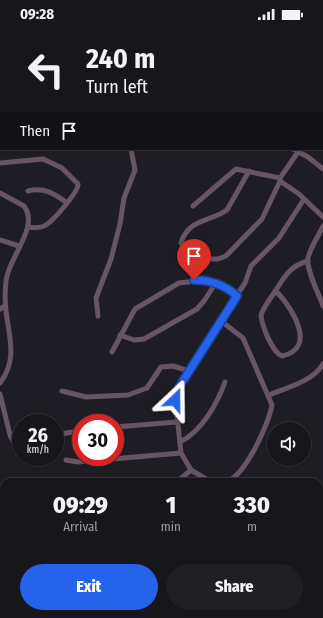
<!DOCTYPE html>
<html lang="en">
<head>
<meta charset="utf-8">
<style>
  :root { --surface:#17161b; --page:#201f24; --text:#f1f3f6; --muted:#9e9fa3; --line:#36353a; --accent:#2563eb }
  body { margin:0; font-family:"Fira Sans Condensed",sans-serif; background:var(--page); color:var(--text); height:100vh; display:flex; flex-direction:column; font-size:15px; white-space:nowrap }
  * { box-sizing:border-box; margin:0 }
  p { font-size:13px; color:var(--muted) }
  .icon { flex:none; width:22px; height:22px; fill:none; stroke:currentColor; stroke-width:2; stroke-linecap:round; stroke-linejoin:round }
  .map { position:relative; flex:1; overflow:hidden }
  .drawer { position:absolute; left:0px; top:450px; width:323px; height:140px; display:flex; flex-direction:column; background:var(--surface); border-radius:12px 12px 0 0; box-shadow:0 1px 3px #0004,0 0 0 1px var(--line) }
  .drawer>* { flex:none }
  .top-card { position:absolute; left:0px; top:0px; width:323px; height:122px; box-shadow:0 1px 3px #0004,0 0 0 1px var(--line); background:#17161b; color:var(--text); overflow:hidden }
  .tools { position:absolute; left:267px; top:394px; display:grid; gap:8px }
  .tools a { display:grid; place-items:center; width:44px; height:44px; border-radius:50%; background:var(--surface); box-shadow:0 1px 3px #0004,0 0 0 1px var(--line); font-size:20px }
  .speed { position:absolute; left:12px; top:386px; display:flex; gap:8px; font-size:20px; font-weight:700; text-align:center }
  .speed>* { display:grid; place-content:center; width:52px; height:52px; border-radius:50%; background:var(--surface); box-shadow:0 1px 3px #0004,0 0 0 1px var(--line); line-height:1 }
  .speed small { font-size:10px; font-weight:400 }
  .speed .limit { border:6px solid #d22; background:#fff; color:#111 }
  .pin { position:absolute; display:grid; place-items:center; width:34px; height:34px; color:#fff; margin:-41px -17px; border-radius:50% 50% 50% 0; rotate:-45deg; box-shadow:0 0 4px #0007 }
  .pin .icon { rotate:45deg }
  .me { position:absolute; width:44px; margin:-22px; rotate:23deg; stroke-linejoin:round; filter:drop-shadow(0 0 3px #0008) }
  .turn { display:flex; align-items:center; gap:14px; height:84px; padding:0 20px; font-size:18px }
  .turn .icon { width:52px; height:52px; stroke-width:2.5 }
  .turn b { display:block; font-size:28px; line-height:34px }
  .then { display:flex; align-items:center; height:38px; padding:0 20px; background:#0003; gap:8px; font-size:15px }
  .eta { display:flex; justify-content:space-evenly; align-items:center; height:68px; text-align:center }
  .eta b { font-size:24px; font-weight:800; line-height:28px }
  .button { display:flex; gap:8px; margin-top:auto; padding:8px 20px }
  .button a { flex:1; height:46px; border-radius:24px; background:var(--accent); color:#fff; font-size:16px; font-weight:800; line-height:46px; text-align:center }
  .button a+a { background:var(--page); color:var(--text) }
  .status { display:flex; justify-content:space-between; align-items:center; height:28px; padding:0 20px; background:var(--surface); direction:ltr }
  .status svg { height:11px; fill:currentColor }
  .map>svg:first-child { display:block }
</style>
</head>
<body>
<div class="status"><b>09:28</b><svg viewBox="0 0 49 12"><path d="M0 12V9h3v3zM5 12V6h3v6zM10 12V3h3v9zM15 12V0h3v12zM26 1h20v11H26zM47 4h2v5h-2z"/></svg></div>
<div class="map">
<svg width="323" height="590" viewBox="0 0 323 590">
  <rect width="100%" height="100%" fill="#1f1d24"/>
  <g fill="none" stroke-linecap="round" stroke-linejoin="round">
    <!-- stream -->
    <g stroke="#265376" stroke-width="1">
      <path d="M302 0 303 1"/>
      <path d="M322 19 323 21"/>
      <path d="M322 30 323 29"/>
      <path d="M322 45 323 46"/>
    </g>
    <!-- minor -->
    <g stroke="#675566" stroke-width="5">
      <path d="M0 0 1 1"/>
      <path d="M104 0 107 1"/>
      <path d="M205 0 208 1"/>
      <path d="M13 1V0"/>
      <path d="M221 1V0"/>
      <path d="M0 25 1 24"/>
      <path d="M0 63H1"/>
      <path d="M322 92 323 93"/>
      <path d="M0 99H1"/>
      <path d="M293 121 308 129 323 141"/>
      <path d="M298 124 280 150V153L299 166 323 189"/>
      <path d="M0 135 43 131 62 140 78 156C79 163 54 192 46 197 41 200 34 200 28 199"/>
      <path d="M249 143 227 182C210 194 188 191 181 215L185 220 202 231H218L226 228 262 191 280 153"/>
      <path d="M28 163C44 159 53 165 66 174"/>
      <path d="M0 165 24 178C40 199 8 230 6 253 5 262 5 274 6 283 9 308 18 332 0 355"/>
      <path d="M193 178 236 141 280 150"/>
      <path d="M323 198C318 209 311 218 308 230 306 242 319 266 323 278"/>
      <path d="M0 212 19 218"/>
      <path d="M274 265H278C292 281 318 320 282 328 272 324 262 298 261 287 264 279 269 272 274 265 284 250 289 238 308 233"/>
      <path d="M0 281 5 278"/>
      <path d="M98 288 96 270 111 231 120 196 124 170 135 142 131 121"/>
      <path d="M221 293 243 310 272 377C269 395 244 452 224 454"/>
      <path d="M120 307 134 312 144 311 197 281 204 273 215 256"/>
      <path d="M112 324 135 281 179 255 204 252 223 258 237 268"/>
      <path d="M62 363 86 369 128 367 147 360 161 339 173 338 189 343"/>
      <path d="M0 366 10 407 21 428"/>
      <path d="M269 367C288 359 312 354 323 336"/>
      <path d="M115 399 177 394"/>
      <path d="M55 410 66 405 81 403"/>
      <path d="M180 414C202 403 217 376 225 354"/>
      <path d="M22 429 28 433 36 429"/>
      <path d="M66 432 78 434 181 425"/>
      <path d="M177 454 191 442"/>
      <path d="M215 454 206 451 191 442 181 425 175 368 208 311 245 255 251 238 279 210 304 171"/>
      <path d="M319 479 323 472"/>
      <path d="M0 511 4 510"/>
      <path d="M64 586 68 590"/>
      <path d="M282 586 289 590"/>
      <path d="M139 590 142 586"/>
      <path d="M319 590 323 583"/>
    </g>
  </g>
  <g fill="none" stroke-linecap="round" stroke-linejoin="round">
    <defs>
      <path id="route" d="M175 372 179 359 237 268C225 257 210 252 194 252"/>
    </defs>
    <!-- route casing -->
    <use href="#route" stroke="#184099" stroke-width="10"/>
    <!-- route -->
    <use href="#route" stroke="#2563eb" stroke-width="7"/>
  </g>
</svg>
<div class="tools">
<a><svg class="icon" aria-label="sound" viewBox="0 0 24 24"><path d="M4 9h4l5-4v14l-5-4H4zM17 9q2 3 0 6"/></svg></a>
</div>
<div class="speed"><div>26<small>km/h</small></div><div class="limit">30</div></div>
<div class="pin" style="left:194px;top:252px;background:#d93025"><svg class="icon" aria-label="arrive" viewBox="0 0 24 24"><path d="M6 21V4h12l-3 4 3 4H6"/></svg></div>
<svg class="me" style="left:175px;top:372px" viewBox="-20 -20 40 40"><path d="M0-17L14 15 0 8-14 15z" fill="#2563eb" stroke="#fff" stroke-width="4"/></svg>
<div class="top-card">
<div class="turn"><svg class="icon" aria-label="left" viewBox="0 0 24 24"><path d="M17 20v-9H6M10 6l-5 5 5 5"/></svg><div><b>240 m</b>Turn left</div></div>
<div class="then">Then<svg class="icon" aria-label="arrive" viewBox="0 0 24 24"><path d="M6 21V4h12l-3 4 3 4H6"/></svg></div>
</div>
<section class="drawer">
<div class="eta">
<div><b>09:29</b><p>Arrival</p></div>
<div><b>1</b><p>min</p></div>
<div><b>330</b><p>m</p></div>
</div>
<div class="button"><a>Exit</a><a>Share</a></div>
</section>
</div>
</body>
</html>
